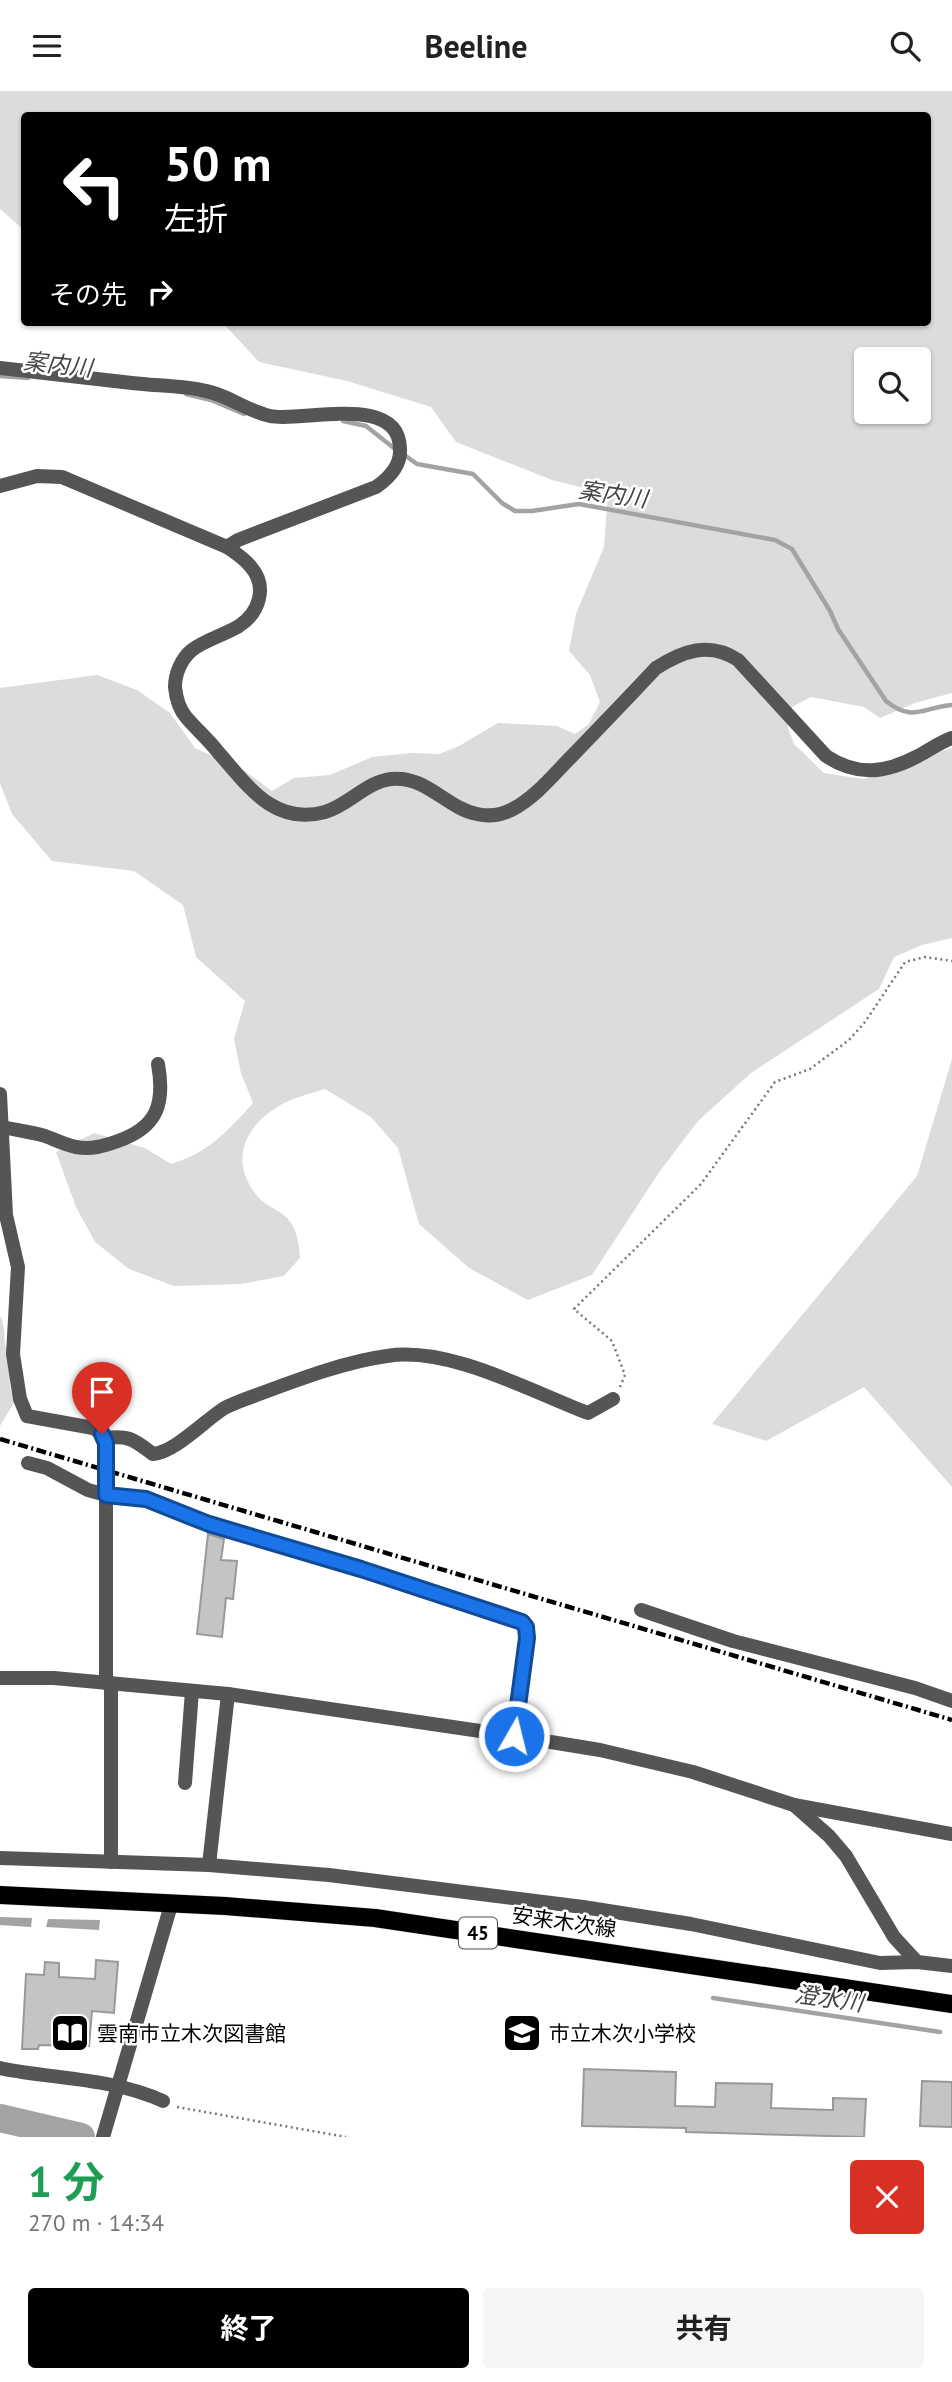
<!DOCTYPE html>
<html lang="ja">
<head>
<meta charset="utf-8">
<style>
  :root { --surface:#fff; --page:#f6f6f6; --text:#222; --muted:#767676; --accent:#000 }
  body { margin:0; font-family:"PT Sans","Noto Sans JP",sans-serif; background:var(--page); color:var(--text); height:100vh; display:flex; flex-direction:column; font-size:26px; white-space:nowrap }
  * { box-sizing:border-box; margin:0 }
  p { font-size:23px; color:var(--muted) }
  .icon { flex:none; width:38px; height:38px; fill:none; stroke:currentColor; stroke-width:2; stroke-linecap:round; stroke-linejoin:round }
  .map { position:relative; height:2046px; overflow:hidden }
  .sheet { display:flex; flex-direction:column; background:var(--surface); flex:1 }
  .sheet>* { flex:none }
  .guide { position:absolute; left:21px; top:21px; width:910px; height:214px; border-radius:7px; box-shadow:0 2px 5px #0004; background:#000; color:#fff; overflow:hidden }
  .tools { position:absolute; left:854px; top:256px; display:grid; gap:14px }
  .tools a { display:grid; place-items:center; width:77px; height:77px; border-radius:7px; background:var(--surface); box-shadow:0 2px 5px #0004; font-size:35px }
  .pin { position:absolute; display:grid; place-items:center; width:60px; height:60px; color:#fff; margin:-72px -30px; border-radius:50% 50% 50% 0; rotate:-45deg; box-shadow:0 0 7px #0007 }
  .pin .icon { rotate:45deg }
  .me { position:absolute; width:77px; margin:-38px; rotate:8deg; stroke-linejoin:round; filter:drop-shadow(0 0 5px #0008) }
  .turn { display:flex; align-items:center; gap:24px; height:147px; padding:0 28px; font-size:32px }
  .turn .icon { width:91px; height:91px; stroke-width:2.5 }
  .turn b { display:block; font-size:49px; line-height:60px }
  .then { display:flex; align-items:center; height:66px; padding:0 28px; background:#0003; gap:14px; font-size:26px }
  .round { display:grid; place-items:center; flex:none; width:74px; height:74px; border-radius:7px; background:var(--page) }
  .head { display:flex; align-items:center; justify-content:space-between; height:119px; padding:0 28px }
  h1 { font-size:42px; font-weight:700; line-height:52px; color:#1e9e55 }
  .cta { display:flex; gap:14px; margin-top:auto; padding:14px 28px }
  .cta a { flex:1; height:80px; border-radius:7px; background:var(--accent); color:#fff; font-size:28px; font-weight:700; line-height:80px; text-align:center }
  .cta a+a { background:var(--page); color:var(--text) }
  header { display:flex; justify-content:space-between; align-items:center; height:91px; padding:0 28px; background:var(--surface); font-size:32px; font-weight:700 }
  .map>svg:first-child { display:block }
</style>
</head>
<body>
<header><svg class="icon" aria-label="menu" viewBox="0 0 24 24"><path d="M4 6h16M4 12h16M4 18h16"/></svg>Beeline<svg class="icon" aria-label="search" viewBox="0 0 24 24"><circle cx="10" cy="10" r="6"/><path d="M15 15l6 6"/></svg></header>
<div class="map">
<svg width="952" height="2046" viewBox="0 0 952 2046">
  <rect width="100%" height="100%" fill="#fff"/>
  <!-- green -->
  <g fill="#dcdcdc" fill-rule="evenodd">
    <path d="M0 0H952V602L915 612 880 627 864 616 811 606 792 616 788 637 794 653 824 682 863 688 890 682 926 665 952 657V847L922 854 894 866 879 898 751 982 698 1030 660 1080 592 1184 528 1209 469 1177 419 1133 398 1057 371 1026 325 998C312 1002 297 1006 284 1012 245 1033 226 1071 260 1108 268 1116 279 1119 287 1127 297 1137 299 1153 300 1167L284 1185 241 1193 174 1195 129 1178 95 1151 76 1116 56 1061 94 1042 145 1057 171 1073C208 1062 227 1041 253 1012L241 982 234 948 245 910 196 866 183 814 134 780 52 770 12 723 0 692V597L97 584 137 599 170 622 195 657 245 680 272 700 294 687 330 684 372 666 411 662 439 663 459 655 498 632 557 635 575 643 589 633 600 611 590 584 569 560 576 523 604 456 608 403 552 389 456 351 431 316 347 290 259 271 222 231H928V24H24V139L0 118ZM866 268H919V320H866Z"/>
    <path d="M952 968V1396L864 1296 766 1350 712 1333 917 1085Z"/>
    <path d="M0 1225C5 1235 4 1244 5 1254 6 1257 9 1261 10 1264 13 1281 5 1290 15 1310L0 1335Z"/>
  </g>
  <!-- water -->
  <g fill="#a3a3a3">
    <path d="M0 1826 32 1827 31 1836 0 1834Z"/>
    <path d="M48 1828 100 1829 99 1839 46 1836Z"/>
  </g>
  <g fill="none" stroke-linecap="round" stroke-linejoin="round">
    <!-- stream -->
    <g stroke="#a3a3a3" stroke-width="4.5">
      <path d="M0 285 28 287"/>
      <path d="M186 303 211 309 244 323"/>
      <path d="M343 330 366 335 395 358"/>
      <path d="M403 363 417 373 473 383 502 412 515 420H532L579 413 775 449 792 458 830 520 838 538 886 610C913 632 923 616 952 614"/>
      <path d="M713 1907 940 1941"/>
    </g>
    <!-- river -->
    <path stroke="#a3a3a3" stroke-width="28" d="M0 2027 81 2046"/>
  </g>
  <!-- building -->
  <g fill="#c4c4c4" stroke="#999" stroke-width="2">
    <path d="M208 1443 224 1448 221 1469 237 1470 233 1508 226 1507 222 1546 197 1543Z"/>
    <path d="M96 1869 118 1871 114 1922 92 1920 89 1955 39 1954 38 1958H22L26 1883 44 1884 45 1871 59 1872V1886L95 1888Z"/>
    <path d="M584 1978 676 1981 675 2015 715 2016 716 1992 772 1993 771 2017 833 2019V2007L866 2008 864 2046 686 2041V2037L582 2035Z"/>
    <path d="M922 1990 952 1991V2036L920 2035Z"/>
  </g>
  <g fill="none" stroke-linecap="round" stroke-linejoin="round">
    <defs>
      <path id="primary" d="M0 1804 225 1815 375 1827 952 1913"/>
    </defs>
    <!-- primary casing -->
    <use href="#primary" stroke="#dbdbdb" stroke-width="19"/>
    <!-- path -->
    <g stroke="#777" stroke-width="2.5" stroke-dasharray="2 3.5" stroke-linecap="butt">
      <path d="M620 1296 625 1284 612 1250 574 1218 701 1093 775 991 810 978 849 949 865 931 905 871 925 866 952 870"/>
      <path d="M177 2016 346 2046"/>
    </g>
    <!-- minor -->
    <g stroke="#555" stroke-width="14">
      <path d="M0 277C44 282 88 287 132 292 156 295 182 294 206 300 228 304 247 320 270 325 301 332 399 301 400 358 401 374 389 387 376 396L238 449 227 456"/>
      <path d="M0 395 37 385 62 386 227 456C236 462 245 468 251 476 268 496 259 522 239 535 224 544 205 549 192 559 181 568 175 583 175 596 176 606 179 618 186 626 196 638 208 648 218 661 248 695 274 735 325 721 349 714 366 691 391 688 426 684 446 717 477 723 490 726 502 724 513 718 536 706 554 683 572 665 600 636 628 607 656 577 683 560 709 550 738 569L826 665C858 686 886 682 918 665 930 659 940 651 952 647"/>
      <path d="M0 1003 6 1124 18 1176 13 1263 20 1308 27 1325 93 1337 102 1343 106 1352V1592"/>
      <path d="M2 1036C16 1039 31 1041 45 1045 56 1049 65 1054 76 1056 91 1059 104 1055 118 1050 158 1036 165 1012 158 973"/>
      <path d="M105 1347C130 1344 134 1349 153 1363 175 1361 203 1331 223 1318 229 1314 236 1312 243 1309 287 1293 341 1271 387 1265 449 1255 530 1300 588 1322L613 1308"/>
      <path d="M28 1372 47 1377 88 1399 106 1404 146 1408 209 1433 361 1478 522 1531 526 1536 527 1547 514 1645"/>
      <path d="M641 1519 733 1550 915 1597 952 1610"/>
      <path d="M0 1587H54L228 1603 514 1645 600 1659 693 1681 794 1714 952 1743"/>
      <path d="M111 1592V1771"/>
      <path d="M185 1692 192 1600"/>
      <path d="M794 1714 829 1745 846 1765 894 1846 917 1871"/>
      <path d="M0 1767 209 1774 329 1784 583 1816 691 1833 880 1872 917 1871 952 1875"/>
      <path d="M209 1774 228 1603"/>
      <path d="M0 1977C53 1988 113 1987 163 2010"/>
    </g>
    <!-- tertiary -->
    <path stroke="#555" stroke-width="14" d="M103 2046 171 1814"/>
    <!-- primary -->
    <use href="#primary" stroke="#000" stroke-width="18"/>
    <!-- rail -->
    <path stroke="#000" stroke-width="4.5" stroke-dasharray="10 3.5 2 3.5" stroke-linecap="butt" d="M0 1348 952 1629"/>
  </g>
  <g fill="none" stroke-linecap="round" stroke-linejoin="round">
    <defs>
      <path id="route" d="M102 1343 106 1352V1404L146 1408 209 1433 361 1478 522 1531 526 1536 527 1547 514 1645"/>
    </defs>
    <!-- route casing -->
    <use href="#route" stroke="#114b97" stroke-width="18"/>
    <!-- route -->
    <use href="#route" stroke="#1a73e8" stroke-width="12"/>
  </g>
  <!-- icons -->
  <defs>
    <symbol id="library-square" viewBox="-11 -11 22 22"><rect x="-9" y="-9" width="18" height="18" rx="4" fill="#000" stroke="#fff"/><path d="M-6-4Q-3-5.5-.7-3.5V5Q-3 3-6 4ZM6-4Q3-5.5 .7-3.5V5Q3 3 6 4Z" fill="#fff"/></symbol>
    <symbol id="school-square" viewBox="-11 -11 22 22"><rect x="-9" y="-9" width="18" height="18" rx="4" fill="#000" stroke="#fff"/><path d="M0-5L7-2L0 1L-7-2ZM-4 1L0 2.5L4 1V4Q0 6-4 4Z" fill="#fff"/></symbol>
  </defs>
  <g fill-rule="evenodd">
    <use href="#library-square" x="48" y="1920" width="44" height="44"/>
    <use href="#school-square" x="500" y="1920" width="44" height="44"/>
  </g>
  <g text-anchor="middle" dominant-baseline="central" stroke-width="5" stroke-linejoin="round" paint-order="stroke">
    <!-- shield labels -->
    <rect fill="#fff" stroke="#4c4c4c" stroke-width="2" x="459" y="1826.5" width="38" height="31" rx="5"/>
    <g font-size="19" font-weight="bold" fill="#000">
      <text x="478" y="1842">45</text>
    </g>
    <!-- street labels -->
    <g font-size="21" fill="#000" stroke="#fff">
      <text transform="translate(564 1831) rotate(8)">安来木次線</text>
    </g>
    <!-- poi labels -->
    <g font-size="21" fill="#000" stroke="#fff" text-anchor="start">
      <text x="97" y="1942">雲南市立木次図書館</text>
      <text x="549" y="1942">市立木次小学校</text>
    </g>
    <!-- water labels -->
    <g font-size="23" font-style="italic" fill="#444" stroke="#fff">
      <text transform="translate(58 273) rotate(6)">案内川</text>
      <text transform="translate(613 403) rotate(8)">案内川</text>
      <text transform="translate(829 1907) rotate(8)">澄水川</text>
    </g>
  </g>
</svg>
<div class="tools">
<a><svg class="icon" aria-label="search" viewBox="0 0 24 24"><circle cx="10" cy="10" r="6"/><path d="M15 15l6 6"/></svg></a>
</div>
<div class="pin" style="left:102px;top:1343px;background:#d93025"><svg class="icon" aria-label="arrive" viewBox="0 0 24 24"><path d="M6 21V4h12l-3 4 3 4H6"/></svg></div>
<svg class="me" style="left:514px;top:1645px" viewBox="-20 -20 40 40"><circle r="17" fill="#1a73e8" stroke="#fff" stroke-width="3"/><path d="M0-11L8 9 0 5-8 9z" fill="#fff"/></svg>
<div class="guide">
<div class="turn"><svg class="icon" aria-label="left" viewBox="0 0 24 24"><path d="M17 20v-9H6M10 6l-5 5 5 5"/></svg><div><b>50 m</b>左折</div></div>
<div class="then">その先<svg class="icon" aria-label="right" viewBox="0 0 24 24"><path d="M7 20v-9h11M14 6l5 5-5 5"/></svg></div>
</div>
</div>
<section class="sheet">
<div class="head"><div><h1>1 分</h1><p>270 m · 14:34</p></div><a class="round" style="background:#d93025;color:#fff"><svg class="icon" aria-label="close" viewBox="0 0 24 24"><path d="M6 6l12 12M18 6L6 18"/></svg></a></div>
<div class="cta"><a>終了</a><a>共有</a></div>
</section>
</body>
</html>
